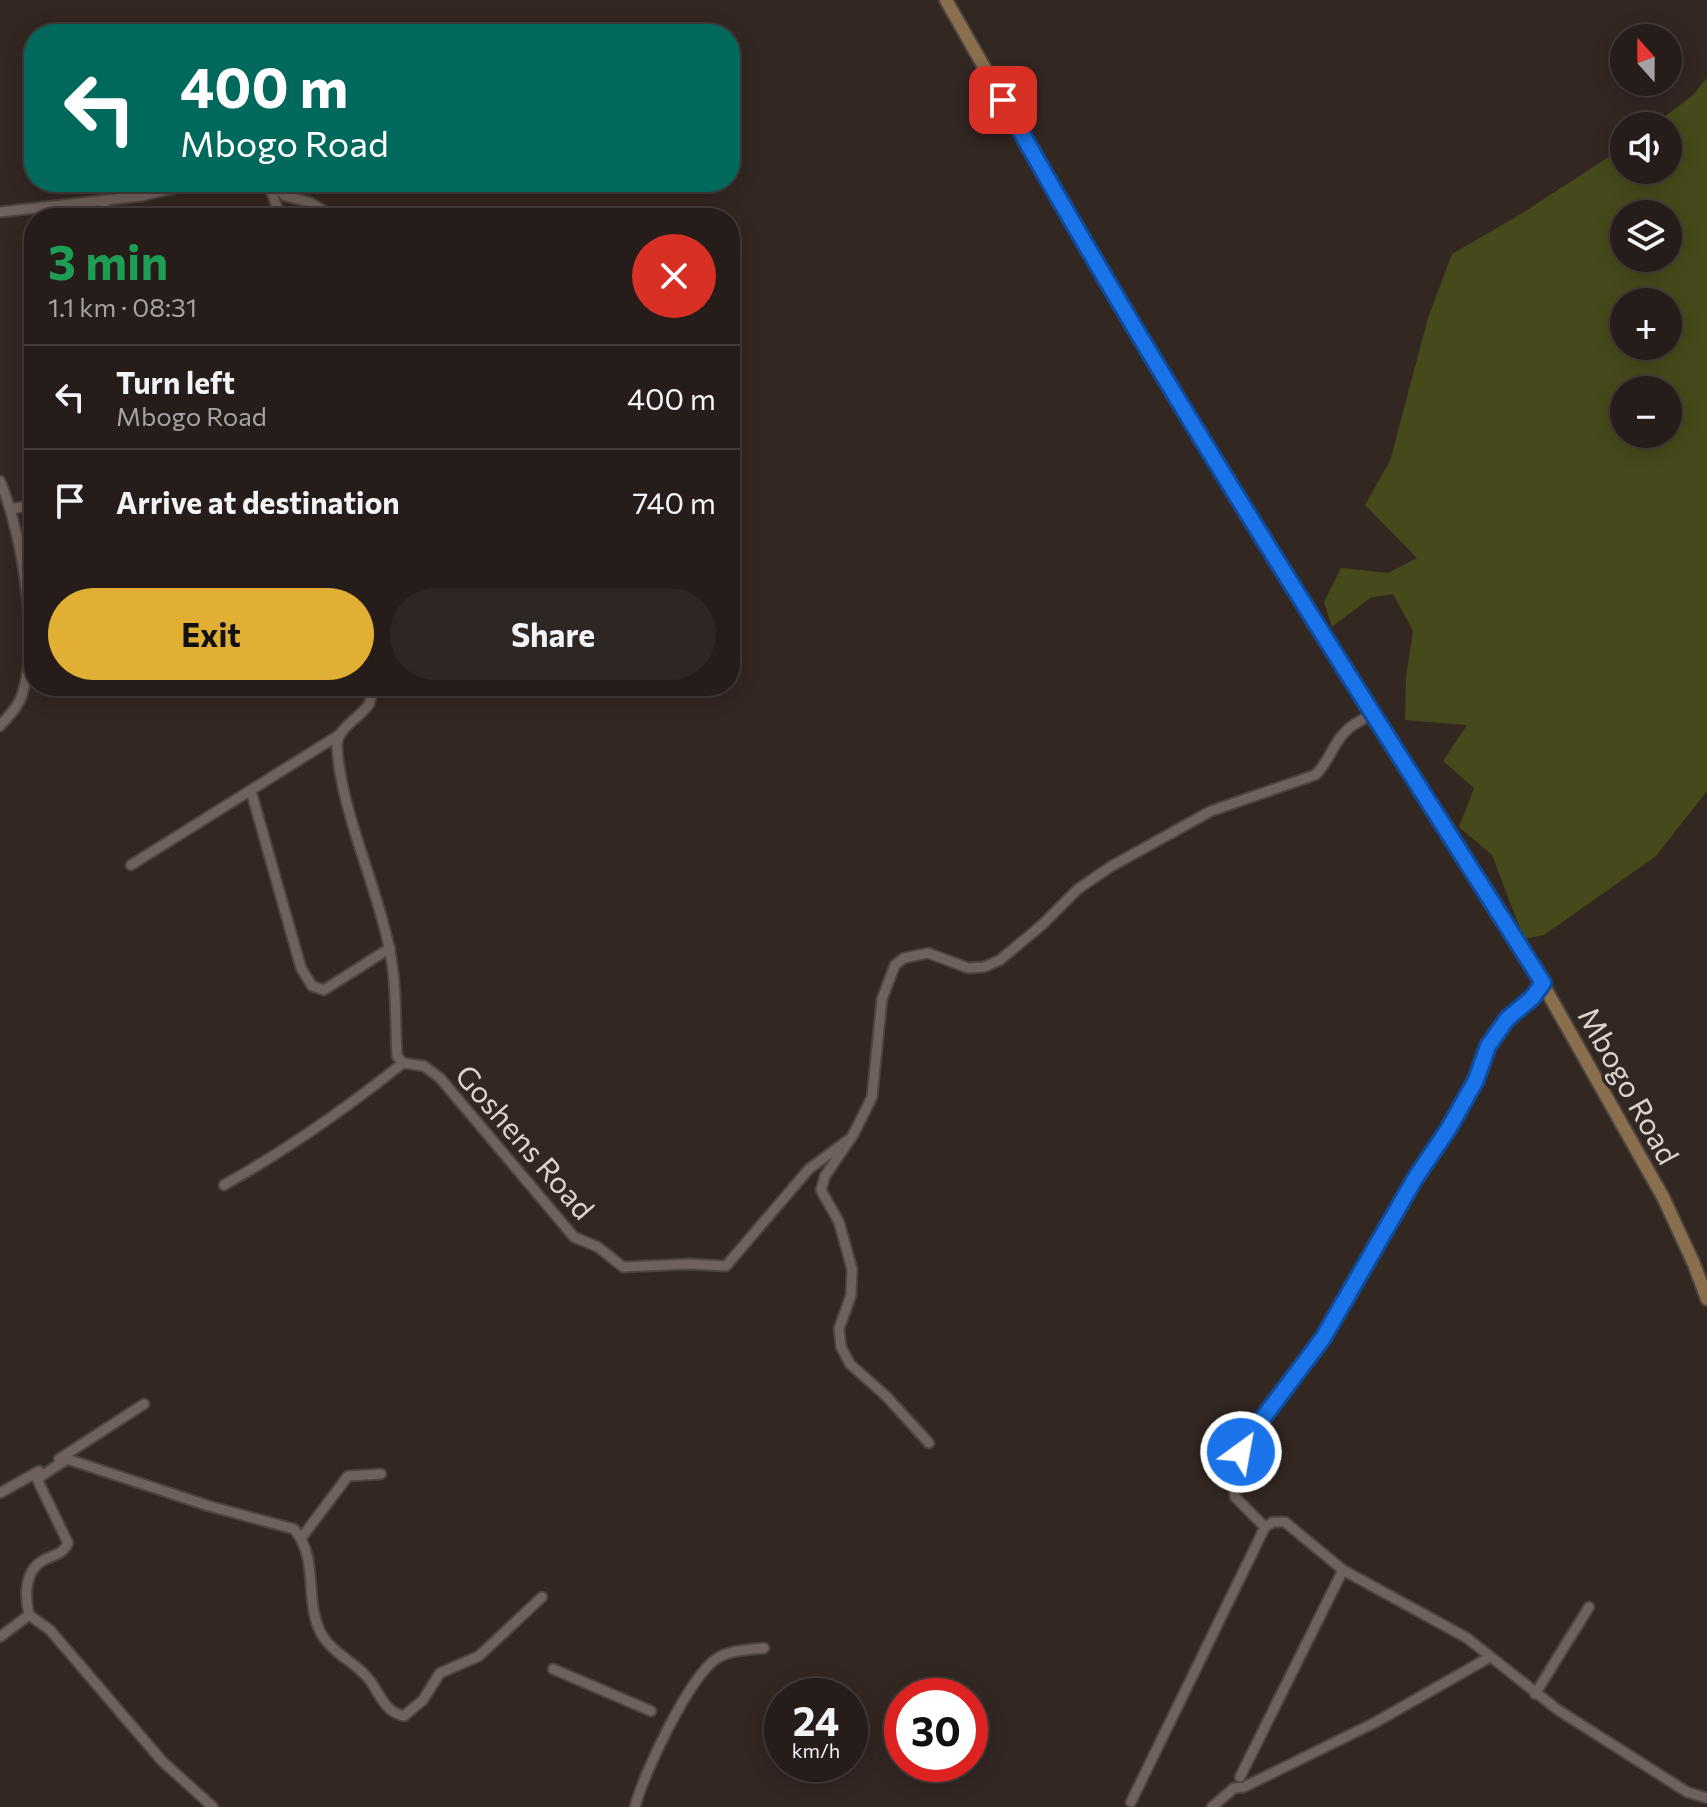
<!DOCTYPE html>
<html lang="en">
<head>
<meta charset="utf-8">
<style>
  :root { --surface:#261d1a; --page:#2e2623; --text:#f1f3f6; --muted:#a4a2a2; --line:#423b39; --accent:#e1af34 }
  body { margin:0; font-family:Commissioner,sans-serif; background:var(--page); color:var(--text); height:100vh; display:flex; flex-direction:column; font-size:30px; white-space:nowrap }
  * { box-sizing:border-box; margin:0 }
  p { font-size:26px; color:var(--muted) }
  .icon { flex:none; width:44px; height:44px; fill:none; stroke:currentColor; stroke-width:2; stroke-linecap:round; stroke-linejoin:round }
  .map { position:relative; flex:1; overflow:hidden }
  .panel { position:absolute; left:24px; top:208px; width:716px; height:488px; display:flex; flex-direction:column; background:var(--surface); border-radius:32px; box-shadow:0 4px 20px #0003,0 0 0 2px var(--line) }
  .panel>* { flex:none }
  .guide { position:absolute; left:24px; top:24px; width:716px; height:168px; border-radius:32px; box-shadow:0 4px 20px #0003,0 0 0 2px var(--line); background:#00695c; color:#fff; overflow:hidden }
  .needle { width:52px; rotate:339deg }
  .tools { position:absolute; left:1610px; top:24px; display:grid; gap:16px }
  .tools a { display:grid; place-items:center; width:72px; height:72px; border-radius:50%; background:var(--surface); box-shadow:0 4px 20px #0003,0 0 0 2px var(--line); font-size:40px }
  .speed { position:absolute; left:764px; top:1678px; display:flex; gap:16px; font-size:40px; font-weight:700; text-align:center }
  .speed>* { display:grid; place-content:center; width:104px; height:104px; border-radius:50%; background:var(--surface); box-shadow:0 4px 20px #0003,0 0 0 2px var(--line); line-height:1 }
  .speed small { font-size:20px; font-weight:400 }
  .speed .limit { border:12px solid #d22; background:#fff; color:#111 }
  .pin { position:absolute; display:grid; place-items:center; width:68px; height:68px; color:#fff; margin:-34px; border-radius:16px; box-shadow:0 4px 12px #0006 }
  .me { position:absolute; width:88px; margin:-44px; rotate:32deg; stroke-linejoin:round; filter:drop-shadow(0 0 6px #0008) }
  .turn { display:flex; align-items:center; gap:28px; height:168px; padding:0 24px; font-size:36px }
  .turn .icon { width:104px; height:104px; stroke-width:2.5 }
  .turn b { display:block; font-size:56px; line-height:68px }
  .round { display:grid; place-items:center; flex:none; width:84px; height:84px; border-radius:42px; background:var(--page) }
  .headline { display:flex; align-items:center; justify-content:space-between; height:136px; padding:0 24px }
  h1 { font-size:48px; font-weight:700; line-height:60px; color:#1e9e55 }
  .action { display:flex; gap:16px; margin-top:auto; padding:16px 24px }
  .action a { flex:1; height:92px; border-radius:48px; background:var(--accent); color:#111; font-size:32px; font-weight:700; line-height:92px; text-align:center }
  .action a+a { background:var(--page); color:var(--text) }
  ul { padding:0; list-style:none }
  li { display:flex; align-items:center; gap:24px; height:104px; padding:0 24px; border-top:2px solid var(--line) }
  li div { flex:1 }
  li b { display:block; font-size:30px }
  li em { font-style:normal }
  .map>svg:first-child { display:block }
</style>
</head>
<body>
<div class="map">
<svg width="1707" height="1807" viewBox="0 0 1707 1807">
  <rect width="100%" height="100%" fill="#332722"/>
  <!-- green -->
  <path fill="#464a1a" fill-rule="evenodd" d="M1707 78V791L1656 856 1544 935 1524 939 1492 855 1459 827 1474 788 1443 761 1467 725 1405 720 1406 678 1413 631 1393 594 1370 598 1332 627 1324 602 1341 568 1388 573 1417 558 1365 505 1390 461 1428 318 1452 254 1521 214 1624 147V170H1668V126H1652L1692 96ZM1668 214V258H1624V214ZM1624 302H1668V346H1624ZM1624 390H1668V434H1624Z"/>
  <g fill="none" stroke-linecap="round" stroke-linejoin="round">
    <defs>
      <g id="street">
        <path d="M141 182 142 196"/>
        <path d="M268 182 281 218"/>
        <path d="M272 182 285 196 309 202 336 218"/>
        <path d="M103 200 107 218"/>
        <path d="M0 212 142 196 199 182"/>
        <path d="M0 481C22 533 40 641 22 695 18 708 8 716 0 726"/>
        <path d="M10 509 34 505"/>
        <path d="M373 686C372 691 371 699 369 704 360 718 336 728 337 747 341 811 376 883 389 947 397 983 395 1020 397 1056L403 1063 424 1066 440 1078 574 1237 598 1247 623 1267 689 1264 726 1266 809 1169 848 1140"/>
        <path d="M251 791 301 968 312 986 324 990 390 948"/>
        <path d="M131 865 339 735"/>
        <path d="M224 1185C290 1148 344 1110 403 1063"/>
        <path d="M929 1443 886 1396 850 1364 841 1347 839 1329 851 1295 852 1269 839 1222 821 1190 825 1176 853 1135 872 1097 882 999 895 965 904 958 928 953 968 968 984 967 1000 960 1043 924 1078 889 1110 867 1211 811 1315 775C1328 764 1332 745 1345 732 1352 724 1363 719 1373 714"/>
        <path d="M59 1459 144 1404"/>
        <path d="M0 1493 39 1471"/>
        <path d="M1265 1527 1235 1497 1232 1470 1251 1434 1323 1338 1416 1177 1449 1128 1476 1080 1488 1046 1507 1019 1532 998 1543 983"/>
        <path d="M302 1537 348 1476 381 1474"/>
        <path d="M0 1637 29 1615"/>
        <path d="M553 1669 651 1711"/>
        <path d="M1535 1694 1589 1607"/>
        <path d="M1240 1777 1343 1570"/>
        <path d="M1131 1802 1265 1527 1273 1522H1285L1343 1570 1467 1638 1558 1710 1687 1792 1707 1798"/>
        <path d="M213 1807 162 1761 50 1630 29 1615C25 1597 24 1572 42 1561 52 1555 63 1555 68 1543L37 1479 67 1459 209 1506 294 1529C320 1559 303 1602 322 1635 334 1655 358 1663 371 1682 381 1696 385 1712 404 1716L423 1700 440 1673 479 1656 542 1597"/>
        <path d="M635 1807C643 1774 689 1678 716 1659 728 1650 749 1650 764 1648"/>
        <path d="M1212 1807 1234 1788 1244 1787 1376 1722 1490 1657"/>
      </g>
      <path id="secondary" d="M946 0 1017 125 1177 397 1334 653 1545 988 1663 1197 1694 1264 1707 1299"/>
    </defs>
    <!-- street casing -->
    <use href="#street" stroke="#4d433f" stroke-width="13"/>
    <!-- secondary casing -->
    <use href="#secondary" stroke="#4d433f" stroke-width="16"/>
    <!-- street -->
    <use href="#street" stroke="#6f615c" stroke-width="9"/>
    <!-- secondary -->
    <use href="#secondary" stroke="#896f4d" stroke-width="12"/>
  </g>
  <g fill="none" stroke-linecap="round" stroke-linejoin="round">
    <defs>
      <path id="route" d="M1003 100C1171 401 1359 691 1543 983L1532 998 1507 1019 1488 1046 1476 1080 1449 1128 1416 1177 1323 1338 1251 1434 1241 1452"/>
    </defs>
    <!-- route casing -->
    <use href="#route" stroke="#114b97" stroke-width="20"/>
    <!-- route -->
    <use href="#route" stroke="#1a73e8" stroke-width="14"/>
  </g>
  <g text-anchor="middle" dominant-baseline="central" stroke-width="7" stroke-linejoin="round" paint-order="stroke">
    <!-- street labels -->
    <g font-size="30" fill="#dbd3d0" stroke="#332722">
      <text transform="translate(1630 1085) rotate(61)">Mbogo Road</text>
      <text transform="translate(526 1141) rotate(49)">Goshens Road</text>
    </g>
  </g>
</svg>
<div class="tools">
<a><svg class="needle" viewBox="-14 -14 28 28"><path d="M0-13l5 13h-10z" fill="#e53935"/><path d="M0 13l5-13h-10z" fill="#a4a2a2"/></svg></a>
<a><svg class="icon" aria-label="sound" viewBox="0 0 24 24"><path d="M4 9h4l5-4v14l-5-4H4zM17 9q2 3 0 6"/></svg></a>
<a><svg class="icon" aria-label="layers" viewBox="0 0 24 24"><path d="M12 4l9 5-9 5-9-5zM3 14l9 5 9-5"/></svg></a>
<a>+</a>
<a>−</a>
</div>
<div class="speed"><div>24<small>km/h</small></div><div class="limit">30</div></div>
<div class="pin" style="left:1003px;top:100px;background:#d93025"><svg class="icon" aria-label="arrive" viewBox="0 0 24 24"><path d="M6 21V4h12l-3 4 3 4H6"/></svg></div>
<svg class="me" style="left:1241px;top:1452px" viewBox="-20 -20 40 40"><circle r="17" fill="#1a73e8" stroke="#fff" stroke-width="3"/><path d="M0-11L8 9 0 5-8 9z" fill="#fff"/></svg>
<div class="guide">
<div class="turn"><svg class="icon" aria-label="left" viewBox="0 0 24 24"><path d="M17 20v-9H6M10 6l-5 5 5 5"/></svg><div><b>400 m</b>Mbogo Road</div></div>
</div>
<section class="panel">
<div class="headline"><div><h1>3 min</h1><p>1.1 km · 08:31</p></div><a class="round" style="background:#d93025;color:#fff"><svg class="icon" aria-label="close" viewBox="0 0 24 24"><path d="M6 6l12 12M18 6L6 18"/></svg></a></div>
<ul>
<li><svg class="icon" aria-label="left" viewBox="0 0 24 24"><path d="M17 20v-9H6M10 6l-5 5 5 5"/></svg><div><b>Turn left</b><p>Mbogo Road</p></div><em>400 m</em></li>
<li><svg class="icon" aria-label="arrive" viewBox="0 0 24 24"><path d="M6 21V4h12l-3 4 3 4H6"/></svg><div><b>Arrive at destination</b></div><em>740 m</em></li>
</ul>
<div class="action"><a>Exit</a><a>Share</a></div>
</section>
</div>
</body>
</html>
